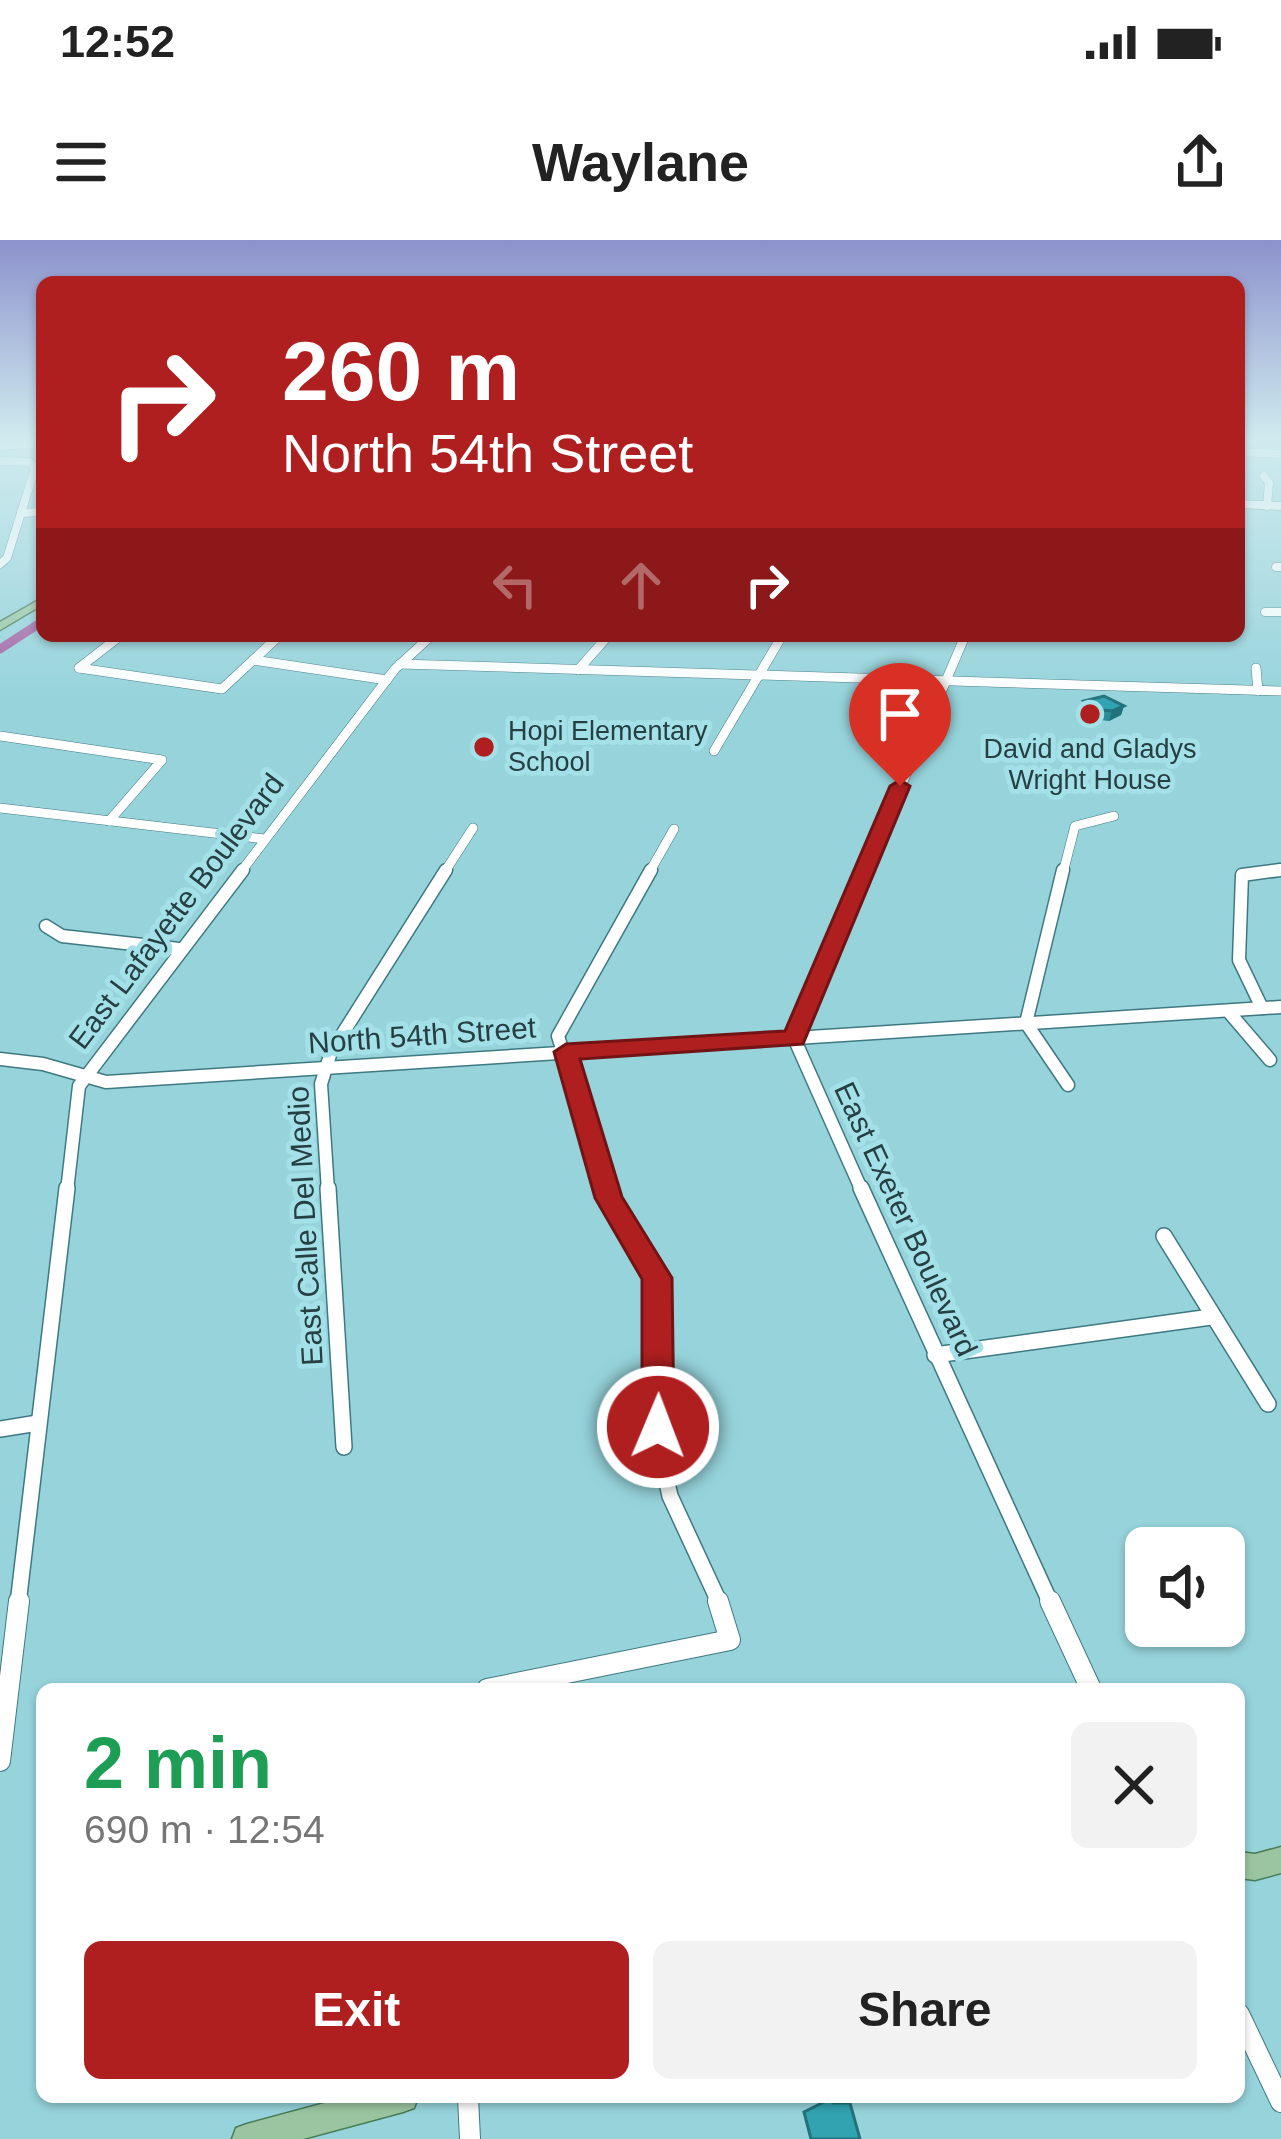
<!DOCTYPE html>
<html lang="en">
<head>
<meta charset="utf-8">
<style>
  :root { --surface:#fff; --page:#f2f2f2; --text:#222; --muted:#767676; --accent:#b01f20 }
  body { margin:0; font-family:Helvetica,sans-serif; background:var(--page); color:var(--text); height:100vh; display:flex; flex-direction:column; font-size:45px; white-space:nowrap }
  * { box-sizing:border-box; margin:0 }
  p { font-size:39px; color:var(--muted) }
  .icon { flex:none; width:66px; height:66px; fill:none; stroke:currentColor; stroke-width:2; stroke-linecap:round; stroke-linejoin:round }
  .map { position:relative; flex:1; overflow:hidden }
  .panel { position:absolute; left:36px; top:1443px; width:1209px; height:420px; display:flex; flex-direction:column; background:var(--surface); border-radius:18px; box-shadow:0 3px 9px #0004 }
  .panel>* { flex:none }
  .guide { position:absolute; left:36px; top:36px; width:1209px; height:366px; border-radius:18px; box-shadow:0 3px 9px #0004; background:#b01f20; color:#fff; overflow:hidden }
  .controls { position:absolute; left:1125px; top:1287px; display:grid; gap:24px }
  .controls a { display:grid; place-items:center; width:120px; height:120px; border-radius:18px; background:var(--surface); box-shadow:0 3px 9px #0004; font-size:60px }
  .pin { position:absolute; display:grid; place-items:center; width:102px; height:102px; color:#fff; margin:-123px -51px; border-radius:50% 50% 50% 0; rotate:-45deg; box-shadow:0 0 12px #0007 }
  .pin .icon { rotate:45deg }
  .me { position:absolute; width:132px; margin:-66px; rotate:1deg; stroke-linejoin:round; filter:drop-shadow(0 0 9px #0008) }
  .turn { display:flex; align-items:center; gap:42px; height:252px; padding:0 48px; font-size:54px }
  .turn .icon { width:156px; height:156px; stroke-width:2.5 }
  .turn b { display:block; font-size:84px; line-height:102px }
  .lanes { display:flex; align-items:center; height:114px; padding:0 48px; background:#0003; justify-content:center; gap:60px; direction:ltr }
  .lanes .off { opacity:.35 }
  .round { display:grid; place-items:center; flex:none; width:126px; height:126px; border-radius:18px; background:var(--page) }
  .headline { display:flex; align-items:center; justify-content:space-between; height:204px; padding:0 48px }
  h1 { font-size:72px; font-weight:700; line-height:90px; color:#1e9e55 }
  .action { display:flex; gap:24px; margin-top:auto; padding:24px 48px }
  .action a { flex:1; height:138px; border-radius:18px; background:var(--accent); color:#fff; font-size:48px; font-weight:700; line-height:138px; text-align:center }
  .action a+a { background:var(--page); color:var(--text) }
  .status { display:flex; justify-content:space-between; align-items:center; height:84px; padding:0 60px; background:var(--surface); direction:ltr }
  .status svg { height:33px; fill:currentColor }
  header { display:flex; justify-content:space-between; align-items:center; height:156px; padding:0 48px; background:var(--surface); font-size:54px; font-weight:700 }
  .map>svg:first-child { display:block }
</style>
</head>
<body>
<div class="status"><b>12:52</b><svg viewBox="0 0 49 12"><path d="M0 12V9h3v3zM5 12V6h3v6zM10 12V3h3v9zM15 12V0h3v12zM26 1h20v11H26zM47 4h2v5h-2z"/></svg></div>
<header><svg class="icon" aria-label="menu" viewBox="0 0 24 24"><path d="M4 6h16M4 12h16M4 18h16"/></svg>Waylane<svg class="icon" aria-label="share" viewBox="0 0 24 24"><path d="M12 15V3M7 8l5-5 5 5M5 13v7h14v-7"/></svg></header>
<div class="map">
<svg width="1281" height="1899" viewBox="0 0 1281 1899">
  <rect width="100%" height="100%" fill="#96d3db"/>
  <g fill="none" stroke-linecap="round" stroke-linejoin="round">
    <!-- canal-far1 -->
    <path stroke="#a360a3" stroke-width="8" d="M33 388 42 382"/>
    <!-- canal -->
    <path stroke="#a360a3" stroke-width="9" d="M0 409 37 385"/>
    <defs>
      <g id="minor-far4">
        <path d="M0 206 42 203"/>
        <path d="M1239 212 1281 214"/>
        <path d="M0 221 30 222 35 228 7 318 0 324"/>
        <path d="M1264 236 1269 243 1267 266"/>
        <path d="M1239 264 1281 266"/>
        <path d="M21 273 42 272"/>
        <path d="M1276 327H1281"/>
        <path d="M1265 372H1281"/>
      </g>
      <g id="minor-far3">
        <path d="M253 420 387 440"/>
        <path d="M400 424 1281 451"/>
        <path d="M79 428 222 449 279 396"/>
        <path d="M79 428 120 396"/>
        <path d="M1256 428 1258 451"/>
        <path d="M578 430 608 396"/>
        <path d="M0 496 162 520 109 581"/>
        <path d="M714 511 782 396"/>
        <path d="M0 568 264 599"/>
        <path d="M240 633 395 429 431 396"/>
        <path d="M444 633 473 588"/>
        <path d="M649 633 674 589"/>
        <path d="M864 633 965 396"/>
        <path d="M1063 633 1075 586 1114 576"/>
        <path d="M1257 633 1281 630"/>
      </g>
      <g id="minor-far2">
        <path d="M1063 630 1026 783 1068 845"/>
        <path d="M46 686 62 696 179 709"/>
        <path d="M1262 768 1239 720 1242 635 1280 630"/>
        <path d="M1228 771 1270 820"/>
        <path d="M0 819 43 824 106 842 1281 767"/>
        <path d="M67 951 79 846 243 630"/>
        <path d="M328 951 321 844 331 812 446 630"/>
        <path d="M606 951 558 796 651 630"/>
        <path d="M862 951 794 798 865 630"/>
      </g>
      <g id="minor-far1">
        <path d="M328 948 344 1207"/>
        <path d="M605 948 657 1038 662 1220 670 1256 720 1364"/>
        <path d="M861 948 1051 1364"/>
        <path d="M1164 996 1268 1164"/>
        <path d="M935 1115 1211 1077"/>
        <path d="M0 1189 38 1183"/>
        <path d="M18 1364 67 948"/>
      </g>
      <g id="minor">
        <path d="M1050 1361 1091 1449"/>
        <path d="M487 1449 730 1400 718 1361"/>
        <path d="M0 1521 19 1361"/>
        <path d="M1239 1774 1281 1862"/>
        <path d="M468 1857 470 1899"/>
      </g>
      <g id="major">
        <path d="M42 358V365L0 390V382Z"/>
        <path d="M1281 1607V1633L1255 1640 1239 1638V1612L1255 1614Z"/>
        <path d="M347 1857H418L414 1868 403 1872 303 1899H232L236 1888 247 1884Z"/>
      </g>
    </defs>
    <!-- minor-far4 casing -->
    <use href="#minor-far4" stroke="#3e7981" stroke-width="9"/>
    <!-- minor-far3 casing -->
    <use href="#minor-far3" stroke="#3e7981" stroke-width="10"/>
    <!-- minor-far2 casing -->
    <use href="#minor-far2" stroke="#3e7981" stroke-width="15"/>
    <!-- minor-far1 casing -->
    <use href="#minor-far1" stroke="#3e7981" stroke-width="18"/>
    <!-- minor casing -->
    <use href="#minor" stroke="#3e7981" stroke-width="22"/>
    <!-- major casing -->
    <use href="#major" stroke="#477d57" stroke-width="3"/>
    <!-- minor-far4 -->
    <use href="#minor-far4" stroke="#fff" stroke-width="8"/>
    <!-- minor-far3 -->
    <use href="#minor-far3" stroke="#fff" stroke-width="9"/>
    <!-- minor-far2 -->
    <use href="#minor-far2" stroke="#fff" stroke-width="12"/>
    <!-- minor-far1 -->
    <use href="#minor-far1" stroke="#fff" stroke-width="15"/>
    <!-- minor -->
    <use href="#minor" stroke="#fff" stroke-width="20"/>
    <!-- major -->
    <use href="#major" fill="#9bc5a1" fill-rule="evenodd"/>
  </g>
  <!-- wall -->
  <path fill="#2b8c97" d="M1084 461 1124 466 1121 475 1109 481 1091 479 1082 471Z"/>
  <!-- shaded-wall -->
  <path fill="#23727b" d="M1124 466 1121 475 1109 481 1112 471Z"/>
  <!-- building -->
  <g fill="#32a3b0" stroke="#23727b" stroke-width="3">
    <path d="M1104 456 1124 466 1112 471 1094 469 1084 461Z"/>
    <path d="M832 1858 833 1863H850L860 1899H811L804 1872Z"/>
  </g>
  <!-- sky -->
  <linearGradient id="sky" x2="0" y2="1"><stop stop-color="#8c92cc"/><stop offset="0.43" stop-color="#d0ebef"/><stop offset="1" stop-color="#d0ebef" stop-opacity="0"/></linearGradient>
  <rect width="1281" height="463" fill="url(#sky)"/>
  <!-- route -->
  <path fill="#b01f20" stroke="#721415" stroke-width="3" d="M900 540 910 546 803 804 580 819 622 957 672 1038 674 1187 669 1197 658 1201 647 1197 642 1187V1039L595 958 554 812 566 804 785 791 890 546Z"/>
  <!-- markers -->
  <g fill="#b01f20" stroke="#a3e0e8" stroke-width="4.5">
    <circle cx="1090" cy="474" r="12"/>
    <circle cx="484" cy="507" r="12"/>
  </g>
  <g text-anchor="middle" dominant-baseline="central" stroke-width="10" stroke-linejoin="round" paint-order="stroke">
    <!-- far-poi labels -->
    <g font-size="27" fill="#263f43" stroke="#a3e0e8" text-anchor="start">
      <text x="508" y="491">Hopi Elementary<tspan x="508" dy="31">School</tspan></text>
      <text x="1090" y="509" text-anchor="middle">David and Gladys<tspan x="1090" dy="31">Wright House</tspan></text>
    </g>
    <!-- street labels -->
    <g font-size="30" fill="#263f43" stroke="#a3e0e8">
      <text transform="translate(176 671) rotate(-53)">East Lafayette Boulevard</text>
      <text transform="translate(422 795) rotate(-4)">North 54th Street</text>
      <text transform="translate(906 979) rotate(65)">East Exeter Boulevard</text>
      <text transform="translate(305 986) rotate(-93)">East Calle Del Medio</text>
    </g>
  </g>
</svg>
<div class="controls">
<a><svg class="icon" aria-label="sound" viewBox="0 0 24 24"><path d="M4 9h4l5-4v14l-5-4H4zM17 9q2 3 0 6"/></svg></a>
</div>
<div class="pin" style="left:900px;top:546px;background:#d93025"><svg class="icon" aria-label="arrive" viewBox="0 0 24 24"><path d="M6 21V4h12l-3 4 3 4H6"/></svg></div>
<svg class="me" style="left:658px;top:1187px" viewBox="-20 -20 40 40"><circle r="17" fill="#b01f20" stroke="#fff" stroke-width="3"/><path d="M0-11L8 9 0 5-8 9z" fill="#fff"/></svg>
<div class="guide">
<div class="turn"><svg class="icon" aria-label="right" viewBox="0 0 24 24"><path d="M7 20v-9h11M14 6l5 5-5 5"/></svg><div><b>260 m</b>North 54th Street</div></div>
<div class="lanes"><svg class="icon off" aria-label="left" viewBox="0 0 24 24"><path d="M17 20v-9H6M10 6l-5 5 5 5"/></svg><svg class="icon off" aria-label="ahead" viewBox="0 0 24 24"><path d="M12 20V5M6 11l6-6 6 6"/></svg><svg class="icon" aria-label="right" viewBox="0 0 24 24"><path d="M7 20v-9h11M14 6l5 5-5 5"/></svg></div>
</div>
<section class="panel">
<div class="headline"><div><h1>2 min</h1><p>690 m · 12:54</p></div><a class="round"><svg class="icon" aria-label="close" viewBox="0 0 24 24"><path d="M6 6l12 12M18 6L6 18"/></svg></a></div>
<div class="action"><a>Exit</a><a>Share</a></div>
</section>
</div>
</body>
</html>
